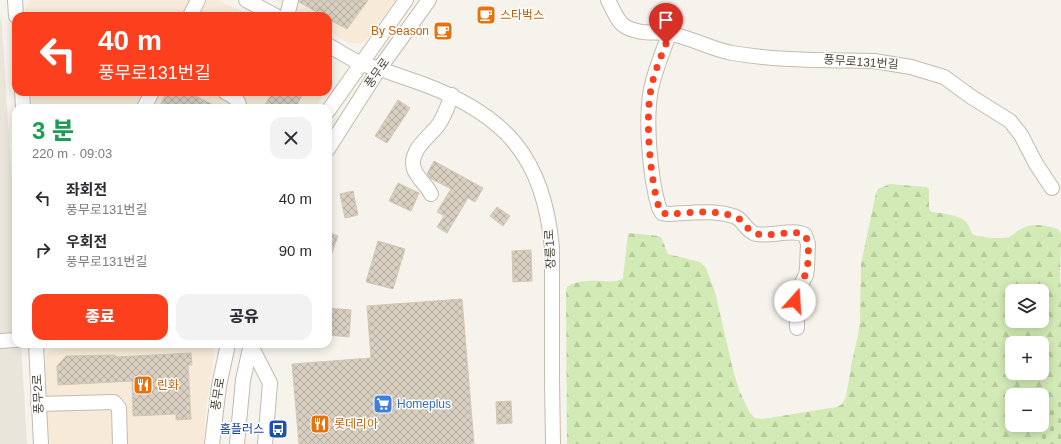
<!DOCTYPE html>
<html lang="ko">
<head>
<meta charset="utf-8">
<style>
  :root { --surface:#fff; --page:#f2f2f3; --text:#2b2b33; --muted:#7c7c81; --accent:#fc3f1d }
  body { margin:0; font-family:Arial,"Noto Sans KR",sans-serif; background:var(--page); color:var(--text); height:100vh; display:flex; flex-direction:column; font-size:15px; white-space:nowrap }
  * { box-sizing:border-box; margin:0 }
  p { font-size:13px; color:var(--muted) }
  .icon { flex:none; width:22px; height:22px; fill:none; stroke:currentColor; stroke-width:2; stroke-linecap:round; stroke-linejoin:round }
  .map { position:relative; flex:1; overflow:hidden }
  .drawer { position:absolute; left:12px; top:104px; width:320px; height:244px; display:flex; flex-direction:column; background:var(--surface); border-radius:12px; box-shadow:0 2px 10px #0003 }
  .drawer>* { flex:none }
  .top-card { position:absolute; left:12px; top:12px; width:320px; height:84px; border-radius:12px; box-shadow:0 2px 10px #0003; background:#fc3f1d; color:#fff; overflow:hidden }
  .controls { position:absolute; left:1005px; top:284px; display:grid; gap:8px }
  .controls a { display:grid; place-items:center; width:44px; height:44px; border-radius:8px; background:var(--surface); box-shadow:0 2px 10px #0003; font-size:20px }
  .pin { position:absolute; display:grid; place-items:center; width:34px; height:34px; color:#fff; margin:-41px -17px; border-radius:50% 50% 50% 0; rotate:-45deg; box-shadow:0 0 4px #0007 }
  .pin .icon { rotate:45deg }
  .me { position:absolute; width:44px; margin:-22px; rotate:19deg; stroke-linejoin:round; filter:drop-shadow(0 0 3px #0008) }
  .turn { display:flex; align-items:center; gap:14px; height:84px; padding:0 20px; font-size:18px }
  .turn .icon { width:52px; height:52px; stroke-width:2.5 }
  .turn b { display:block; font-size:28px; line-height:34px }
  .round { display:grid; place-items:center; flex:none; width:42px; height:42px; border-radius:12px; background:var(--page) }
  .headline { display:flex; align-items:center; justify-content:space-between; height:68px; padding:0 20px }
  h1 { font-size:24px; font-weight:800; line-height:30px; color:#1e9e55 }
  .cta { display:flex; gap:8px; margin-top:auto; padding:8px 20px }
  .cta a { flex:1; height:46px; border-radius:12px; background:var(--accent); color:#fff; font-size:16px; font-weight:800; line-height:46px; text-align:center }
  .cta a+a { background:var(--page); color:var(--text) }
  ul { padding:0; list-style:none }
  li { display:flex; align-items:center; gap:12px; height:52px; padding:0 20px }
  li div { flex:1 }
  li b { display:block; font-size:15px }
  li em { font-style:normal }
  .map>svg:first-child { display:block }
</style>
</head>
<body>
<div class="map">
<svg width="1061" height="444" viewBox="0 0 1061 444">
  <defs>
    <pattern id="forest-firs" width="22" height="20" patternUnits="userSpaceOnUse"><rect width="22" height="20" fill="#d2eab5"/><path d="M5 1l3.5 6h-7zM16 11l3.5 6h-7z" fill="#b6ca9c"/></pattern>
    <pattern id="cemetery-stones" width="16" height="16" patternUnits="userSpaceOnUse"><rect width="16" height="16" fill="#d2eab5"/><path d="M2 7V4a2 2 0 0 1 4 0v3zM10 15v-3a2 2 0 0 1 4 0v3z" fill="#b6ca9c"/></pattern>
    <pattern id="building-cross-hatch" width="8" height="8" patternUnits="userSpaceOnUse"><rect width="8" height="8" fill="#d8cfc1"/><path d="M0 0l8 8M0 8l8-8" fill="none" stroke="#b1aa9e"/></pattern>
  </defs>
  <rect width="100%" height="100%" fill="#f6f3ec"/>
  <!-- residential -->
  <path fill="#eae5da" d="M0 16 2 26 16 247V344H21L27 444H0Z"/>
  <!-- commercial -->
  <g fill="#f7ead8">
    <path d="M30 0H218L251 16H26V8Z"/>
    <path d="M275 0H395L368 38 362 43 354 44 345 41 328 31V16H302Z"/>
    <path d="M31 92H325L316 108H32Z"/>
    <path d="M166 344H208L212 347 214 352V357L206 408 204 444H49L45 362 46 356 49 352 54 350 63 349Z"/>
  </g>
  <!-- forest -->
  <path fill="url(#forest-firs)" fill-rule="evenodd" d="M890 184 926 187 929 189V209L932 212C941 213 959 215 965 221 971 226 969 235 978 236 988 238 1000 239 1009 237 1013 235 1016 232 1019 230 1032 222 1044 225 1058 229L1061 234 1060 278 1061 290V400C1051 405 1045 412 1042 422V395H1012V425H1041L1036 444H567L566 292 567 287C587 274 611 287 623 278L628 233 659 236 662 239 668 254 700 262 706 268 715 292 732 366 739 390 750 413 755 418 762 419 837 407 842 404 846 397 852 361 858 335 860 322 861 264 876 193 878 189ZM1012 291H1042V321H1012ZM1012 343H1042V373H1012Z"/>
  <!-- cemetery -->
  <path fill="url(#cemetery-stones)" d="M1061 400V444H1036C1041 426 1042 409 1061 400Z"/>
  <!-- building -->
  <g fill="url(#building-cross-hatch)" stroke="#d3c7b4">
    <path d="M299 0H368L347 29 328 19V16H324L299 2Z"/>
    <path d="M167 92H187L220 108H159Z"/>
    <path d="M273 92H304L295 108H263Z"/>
    <path d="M398 100 410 108 387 143 375 136Z"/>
    <path d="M434 161 483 188 475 202 468 198 447 233 437 227 444 216 437 212 451 189 430 178 427 174Z"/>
    <path d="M398 183 419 193 411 211 389 201Z"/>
    <path d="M353 191 358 215 345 218 340 194Z"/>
    <path d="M497 207 510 216 503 226 490 216Z"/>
    <path d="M328 232 338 236 329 261H328Z"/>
    <path d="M378 241 405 249 393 289 366 282Z"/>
    <path d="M531 250 532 281 513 282 512 251Z"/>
    <path d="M462 299 474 444H299L292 364 371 358 367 306Z"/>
    <path d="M328 308 351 310 349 337 328 335Z"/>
    <path d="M191 353 192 365H188L191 419 176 420V414L133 416 132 381 58 385 57 366 66 356 115 355 116 357Z"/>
    <path d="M511 401 512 423 497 424 496 402Z"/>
  </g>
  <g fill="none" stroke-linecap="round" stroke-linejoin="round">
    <defs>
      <g id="minor">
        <path d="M15 0 16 16"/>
        <path d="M246 0 276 16"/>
        <path d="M608 0C613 9 617 22 626 27 640 35 656 31 671 34 692 38 711 49 732 53 779 61 827 60 874 61L911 67 944 77 973 98 1010 121 1021 135 1036 164 1052 188"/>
        <path d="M190 16 198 0"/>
        <path d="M287 16 291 0"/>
        <path d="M669 34C663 52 655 70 651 89 645 121 650 177 659 208L662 213 668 214C689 213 716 209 736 217 744 221 747 232 756 234 771 237 793 228 805 235L808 244 807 268 806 275 796 293 797 328"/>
        <path d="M328 45C338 51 349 58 360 63 366 66 373 67 380 69 394 74 409 79 423 84 506 115 544 158 552 248V379L553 444"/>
        <path d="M22 92 23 108"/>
        <path d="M225 92C232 96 240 99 239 108"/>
        <path d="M144 108 152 92"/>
        <path d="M328 111 406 0"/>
        <path d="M328 149 379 69 429 0"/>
        <path d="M431 194C427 185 417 178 414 169 408 150 430 137 439 124 445 115 448 105 452 95"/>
        <path d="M0 341 16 340"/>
        <path d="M36 344 41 444"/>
        <path d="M251 346 270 383 265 444"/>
        <path d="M38 404 114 402 119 408 120 444"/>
        <path d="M212 444 219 386 228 344"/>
        <path d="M237 444 243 380 251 344"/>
      </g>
    </defs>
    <!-- minor casing -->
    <use href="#minor" stroke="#c2bbae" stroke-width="16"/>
    <!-- minor -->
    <use href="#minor" stroke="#fff" stroke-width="14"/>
  </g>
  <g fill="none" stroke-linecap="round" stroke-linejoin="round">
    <!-- route -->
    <path stroke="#fc3f1d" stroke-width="7" stroke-dasharray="0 12.6" d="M666 44C660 59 654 73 651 89 645 120 650 177 659 208L662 213 668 214C689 213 716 209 736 217 745 221 747 232 757 234 770 237 794 229 805 235 810 243 809 267 805 275 802 285 796 290 795 301"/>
  </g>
  <!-- icons -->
  <defs>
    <symbol id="cafe-square" viewBox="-11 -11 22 22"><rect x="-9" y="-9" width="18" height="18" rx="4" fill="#e8710a" stroke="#fff"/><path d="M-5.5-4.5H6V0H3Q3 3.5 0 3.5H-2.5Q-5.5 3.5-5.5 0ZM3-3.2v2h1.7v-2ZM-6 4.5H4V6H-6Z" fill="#fff"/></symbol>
    <symbol id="restaurant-square" viewBox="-11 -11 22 22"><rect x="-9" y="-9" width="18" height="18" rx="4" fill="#e8710a" stroke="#fff"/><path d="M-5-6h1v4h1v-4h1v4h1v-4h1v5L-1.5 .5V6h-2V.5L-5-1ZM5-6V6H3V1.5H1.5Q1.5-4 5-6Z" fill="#fff"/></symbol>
    <symbol id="supermarket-square" viewBox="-11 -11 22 22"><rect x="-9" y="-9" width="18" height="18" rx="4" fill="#3f7fe0" stroke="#fff"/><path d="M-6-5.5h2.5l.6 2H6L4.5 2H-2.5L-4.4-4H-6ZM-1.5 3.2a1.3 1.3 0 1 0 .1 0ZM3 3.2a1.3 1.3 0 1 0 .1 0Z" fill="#fff"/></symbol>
    <symbol id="bus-square" viewBox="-11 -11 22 22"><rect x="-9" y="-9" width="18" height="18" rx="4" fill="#1a4fb4" stroke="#fff"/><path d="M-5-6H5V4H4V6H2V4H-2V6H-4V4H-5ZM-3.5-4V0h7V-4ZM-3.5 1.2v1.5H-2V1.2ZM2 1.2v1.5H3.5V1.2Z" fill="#fff"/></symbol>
  </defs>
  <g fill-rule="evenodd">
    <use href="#cafe-square" x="475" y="4" width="22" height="22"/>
    <use href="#cafe-square" x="432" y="20" width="22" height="22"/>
    <use href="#restaurant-square" x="132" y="374" width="22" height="22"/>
    <use href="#supermarket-square" x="372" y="393" width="22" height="22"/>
    <use href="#restaurant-square" x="309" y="413" width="22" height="22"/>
    <use href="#bus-square" x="267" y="418" width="22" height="22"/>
  </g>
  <g text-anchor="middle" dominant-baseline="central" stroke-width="3" stroke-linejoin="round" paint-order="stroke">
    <!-- food labels -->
    <g font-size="12" fill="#c56008" stroke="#fff" text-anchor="start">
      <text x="500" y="15">스타벅스</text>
      <text x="429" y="31" text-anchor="end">By Season</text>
      <text x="157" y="385">린화</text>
      <text x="334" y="424">롯데리아</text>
    </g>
    <!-- street labels -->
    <g font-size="12" fill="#4b4439" stroke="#fff">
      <text transform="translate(861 62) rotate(4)">풍무로131번길</text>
      <text transform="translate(377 73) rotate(-55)">풍무로</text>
      <text transform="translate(550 249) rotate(-93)">장릉1로</text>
      <text transform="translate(38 394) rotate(-93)">풍무2로</text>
      <text transform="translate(218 394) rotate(-81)">풍무로</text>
    </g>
    <!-- shop labels -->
    <g font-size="12" fill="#366cbe" stroke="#fff" text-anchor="start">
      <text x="397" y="404">Homeplus</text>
    </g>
    <!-- transit labels -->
    <g font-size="12" fill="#164399" stroke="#fff" text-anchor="end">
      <text x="264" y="429">홈플러스</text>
    </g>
  </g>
</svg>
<div class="controls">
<a><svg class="icon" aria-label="layers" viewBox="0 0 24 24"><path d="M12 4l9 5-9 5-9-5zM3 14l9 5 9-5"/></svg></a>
<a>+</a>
<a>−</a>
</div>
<div class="pin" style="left:666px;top:44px;background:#d93025"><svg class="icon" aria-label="arrive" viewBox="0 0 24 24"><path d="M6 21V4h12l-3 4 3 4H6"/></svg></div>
<svg class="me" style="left:795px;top:301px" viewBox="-20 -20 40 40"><circle r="19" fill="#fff"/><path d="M0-13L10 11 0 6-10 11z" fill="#fc3f1d"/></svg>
<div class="top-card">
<div class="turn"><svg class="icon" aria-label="left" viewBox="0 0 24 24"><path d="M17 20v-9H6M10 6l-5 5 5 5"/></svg><div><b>40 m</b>풍무로131번길</div></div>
</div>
<section class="drawer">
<div class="headline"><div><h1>3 분</h1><p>220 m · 09:03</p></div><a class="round"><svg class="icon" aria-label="close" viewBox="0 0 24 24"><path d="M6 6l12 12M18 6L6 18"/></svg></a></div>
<ul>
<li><svg class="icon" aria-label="left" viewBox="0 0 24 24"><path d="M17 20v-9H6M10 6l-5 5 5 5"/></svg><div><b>좌회전</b><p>풍무로131번길</p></div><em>40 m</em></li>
<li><svg class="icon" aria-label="right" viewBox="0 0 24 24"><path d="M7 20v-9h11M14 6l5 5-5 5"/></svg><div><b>우회전</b><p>풍무로131번길</p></div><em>90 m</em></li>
</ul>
<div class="cta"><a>종료</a><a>공유</a></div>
</section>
</div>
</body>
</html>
